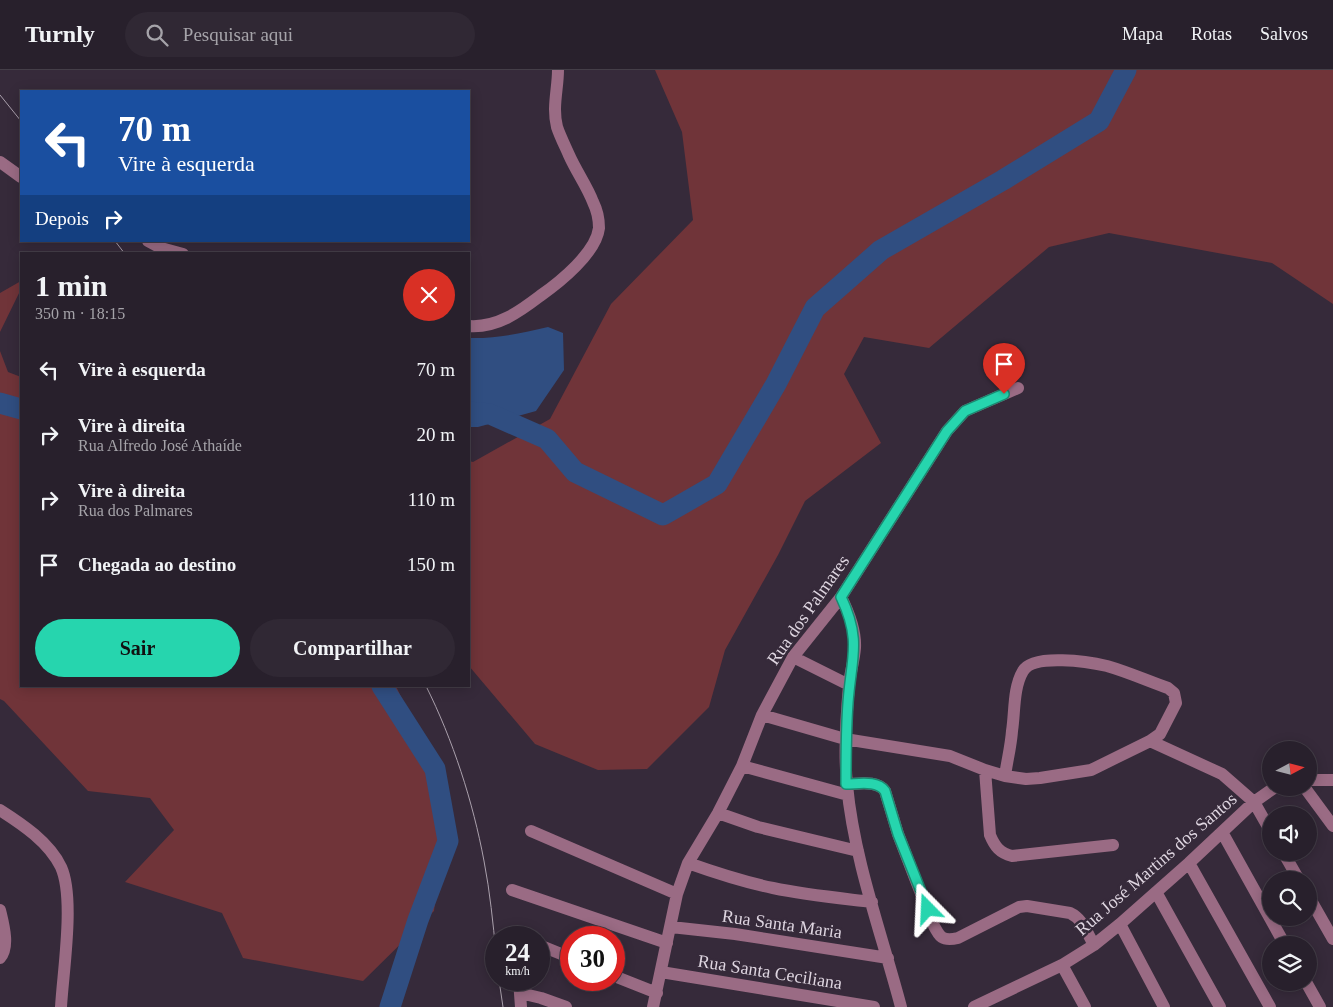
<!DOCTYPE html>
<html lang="pt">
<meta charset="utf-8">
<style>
body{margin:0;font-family:"Times New Roman",serif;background:#302834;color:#f1f3f6;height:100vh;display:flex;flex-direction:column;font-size:19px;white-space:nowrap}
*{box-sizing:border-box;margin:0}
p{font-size:16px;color:#a5a3a9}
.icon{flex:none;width:28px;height:28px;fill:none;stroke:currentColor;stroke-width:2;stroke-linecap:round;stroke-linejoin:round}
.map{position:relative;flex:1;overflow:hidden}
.side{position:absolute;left:20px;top:182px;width:450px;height:435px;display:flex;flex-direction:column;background:#28202c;border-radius:0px;box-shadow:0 2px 12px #0003,0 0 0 1px #443e48}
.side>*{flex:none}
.guide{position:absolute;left:20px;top:20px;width:450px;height:152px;border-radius:0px;box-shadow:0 2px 12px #0003,0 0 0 1px #443e48;background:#1a4fa0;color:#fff;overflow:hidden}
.needle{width:32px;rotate:83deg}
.fabs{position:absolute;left:1262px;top:671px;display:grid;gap:10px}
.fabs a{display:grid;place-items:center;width:55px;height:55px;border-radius:50%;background:#28202c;box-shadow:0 2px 12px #0003,0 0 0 1px #443e48;font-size:25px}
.speed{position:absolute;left:485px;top:856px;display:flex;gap:10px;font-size:25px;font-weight:700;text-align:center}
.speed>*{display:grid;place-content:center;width:65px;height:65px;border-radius:50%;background:#28202c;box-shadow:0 2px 12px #0003,0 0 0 1px #443e48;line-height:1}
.speed small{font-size:12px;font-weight:400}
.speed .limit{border:8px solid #d22;background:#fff;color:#111}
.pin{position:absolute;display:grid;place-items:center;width:42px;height:42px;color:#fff;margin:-51px -21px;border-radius:50% 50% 50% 0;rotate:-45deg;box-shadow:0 0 5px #0007}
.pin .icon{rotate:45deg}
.me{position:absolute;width:55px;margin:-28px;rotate:339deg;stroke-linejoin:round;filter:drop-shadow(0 0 4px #0008)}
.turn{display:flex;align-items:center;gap:18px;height:105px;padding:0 15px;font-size:22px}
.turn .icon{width:65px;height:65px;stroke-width:2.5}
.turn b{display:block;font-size:35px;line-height:42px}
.then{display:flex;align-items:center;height:48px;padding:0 15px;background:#0003;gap:10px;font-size:19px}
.round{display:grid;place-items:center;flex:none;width:52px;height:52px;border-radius:26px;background:#302834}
.headline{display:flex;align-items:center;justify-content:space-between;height:85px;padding:0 15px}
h1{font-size:30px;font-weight:700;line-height:38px}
.action{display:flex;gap:10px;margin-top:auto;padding:10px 15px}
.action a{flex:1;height:58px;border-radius:30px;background:#26d5ae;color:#111;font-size:20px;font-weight:700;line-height:58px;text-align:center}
.action a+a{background:#302834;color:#f1f3f6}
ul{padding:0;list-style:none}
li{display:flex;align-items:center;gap:15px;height:65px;padding:0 15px}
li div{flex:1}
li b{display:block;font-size:19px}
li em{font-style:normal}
header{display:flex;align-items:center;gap:30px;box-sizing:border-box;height:70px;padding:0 25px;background:#28202c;border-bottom:1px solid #443e48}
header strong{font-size:24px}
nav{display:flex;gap:28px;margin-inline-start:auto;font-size:18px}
.search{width:350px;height:45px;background:#302834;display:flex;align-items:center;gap:12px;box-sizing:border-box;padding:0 18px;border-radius:28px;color:#a5a3a9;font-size:19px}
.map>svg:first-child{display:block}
</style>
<header>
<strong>Turnly</strong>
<div class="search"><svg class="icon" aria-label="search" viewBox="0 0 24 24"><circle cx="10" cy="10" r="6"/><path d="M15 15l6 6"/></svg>Pesquisar aqui</div>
<nav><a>Mapa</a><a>Rotas</a><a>Salvos</a></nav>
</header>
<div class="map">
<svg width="1333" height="937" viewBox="0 0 1333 937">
<rect width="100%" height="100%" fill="#362a3a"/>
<!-- green -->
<path fill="#703439" d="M655,0H1333V234L1272,193L1109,163L1049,177L929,278L864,267L844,304L881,373L805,431L778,485L725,580L709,637L647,699L598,700L535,674L469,596V391L473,392L550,349L611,234L693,150L682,62Z
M21,211V219L0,262V223Z
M0,281L8,302L21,307V616H396L448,730L434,841L363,911L243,888L222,843L125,812L174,760L150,728L88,721L4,631L0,629Z"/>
<!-- water -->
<path fill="#304e81" d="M548,257L563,263L564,300L536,341L478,357H469V268C495,269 522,263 548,257Z"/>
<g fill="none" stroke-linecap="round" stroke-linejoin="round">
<!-- river -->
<path stroke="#304e81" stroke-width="21" d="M0,333L21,339
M469,342L490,344L547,369L575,402L663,445L717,414L776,314L815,238L881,180L1003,110L1099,51L1126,0
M382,616L435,699L448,771L418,850L390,937"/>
<!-- minor -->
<path stroke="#9a6b84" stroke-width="12" d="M0,92L21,107
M148,171L161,178L183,184
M469,256C497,258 519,242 540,226C560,212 596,183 599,158C599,149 597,140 593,132C587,116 576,101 569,85C565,76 560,66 557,57C552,37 558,19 558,0
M841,527C849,543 856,560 855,578C854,591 850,603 849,616C846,648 844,683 847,715C854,790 882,865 901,937
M793,587L849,615
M762,645L845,669L950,686L985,700L1005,706L1026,709L1040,708L1091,700L1150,671L1160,664L1176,633L1174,623L1168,618C1148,611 1128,602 1107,596C1090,592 1033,583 1023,601C1013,618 1015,642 1012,661C1011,676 1007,691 1005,706
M1150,671L1222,704L1254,732L1271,762
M742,696L848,725
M985,700L990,765C995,777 1000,783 1012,786L1113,775
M1309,710H1333
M847,714C859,714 877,710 885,721L898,764L932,852C939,866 941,872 958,868L1019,837L1027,836L1070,843C1083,849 1087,863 1094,875
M1305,718L1333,756
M0,740C22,754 49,772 61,797C75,828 63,901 61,937
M718,743L758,757L858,781
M531,761L677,824
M1222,762L1285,875
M1283,782L1299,810
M688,793C716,803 744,812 773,818C806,825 839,828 872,832
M1189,793L1270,937
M512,820L667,873
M1156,822L1220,937
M1309,827L1333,869
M0,840C3,853 10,877 0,888
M1120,854L1164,937
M671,857L735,864L888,888
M515,868V866L520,868
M539,875L571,888
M1062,895L1085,937
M661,902L874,937
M614,906L657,923
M519,910L521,937
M1306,912L1320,937
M520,923L541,928L566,937
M653,937L677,824L688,793L718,743L742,696L762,645L793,587L841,527L947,361L965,341L1018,318
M974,937L1062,895L1094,875L1120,854L1189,793L1254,732L1274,718"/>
<!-- tram -->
<path stroke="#aaa0ac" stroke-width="1" d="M0,25L21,51
M115,171L125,184
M426,616C453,670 473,732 484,791C490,822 493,853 496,883
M499,910L503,937"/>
</g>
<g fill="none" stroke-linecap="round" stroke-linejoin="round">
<!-- route casing -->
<g stroke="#198a71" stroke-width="12">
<path id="route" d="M928,839L898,764L885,721C877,710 859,714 846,714C846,687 846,660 848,633C851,589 862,571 841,527L947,361L965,341L1004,324"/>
</g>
<!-- route -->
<use href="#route" stroke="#26d5ae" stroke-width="9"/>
</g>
<g text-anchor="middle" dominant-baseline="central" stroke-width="5" stroke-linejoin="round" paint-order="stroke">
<!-- street labels -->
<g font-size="18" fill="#ded5e0" stroke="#362a3a">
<text transform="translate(808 540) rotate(-55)">Rua dos Palmares</text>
<text transform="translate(1156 794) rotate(-41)">Rua José Martins dos Santos</text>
<text transform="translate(782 854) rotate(8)">Rua Santa Maria</text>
<text transform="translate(770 902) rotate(9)">Rua Santa Ceciliana</text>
</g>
</g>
</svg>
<div class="fabs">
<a><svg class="needle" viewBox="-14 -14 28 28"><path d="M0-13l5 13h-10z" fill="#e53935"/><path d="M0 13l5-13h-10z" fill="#a5a3a9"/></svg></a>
<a><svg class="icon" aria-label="sound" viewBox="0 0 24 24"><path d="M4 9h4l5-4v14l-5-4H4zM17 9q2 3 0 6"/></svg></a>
<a><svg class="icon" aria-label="search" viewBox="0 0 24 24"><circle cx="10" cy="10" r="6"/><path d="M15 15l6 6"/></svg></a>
<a><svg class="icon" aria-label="layers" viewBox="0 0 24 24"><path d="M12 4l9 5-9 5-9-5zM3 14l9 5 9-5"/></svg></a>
</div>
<div class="speed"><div>24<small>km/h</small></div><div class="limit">30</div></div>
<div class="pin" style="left:1004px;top:324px;background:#d93025"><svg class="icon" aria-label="arrive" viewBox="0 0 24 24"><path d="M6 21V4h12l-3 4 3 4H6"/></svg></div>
<svg class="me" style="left:928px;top:839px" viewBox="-20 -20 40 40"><path d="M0-17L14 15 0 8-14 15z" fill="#26d5ae" stroke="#fff" stroke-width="4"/></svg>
<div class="guide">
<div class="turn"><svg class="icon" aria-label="left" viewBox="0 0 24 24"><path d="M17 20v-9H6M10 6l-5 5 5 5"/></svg><div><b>70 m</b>Vire à esquerda</div></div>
<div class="then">Depois<svg class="icon" aria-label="right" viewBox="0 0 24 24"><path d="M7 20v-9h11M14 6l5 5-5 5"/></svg></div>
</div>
<section class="side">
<div class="headline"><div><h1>1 min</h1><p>350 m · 18:15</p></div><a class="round" style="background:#d93025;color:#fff"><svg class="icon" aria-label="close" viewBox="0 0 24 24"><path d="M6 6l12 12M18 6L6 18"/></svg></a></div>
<ul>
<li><svg class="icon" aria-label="left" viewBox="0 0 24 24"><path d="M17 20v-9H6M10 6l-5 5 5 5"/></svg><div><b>Vire à esquerda</b></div><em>70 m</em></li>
<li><svg class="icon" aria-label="right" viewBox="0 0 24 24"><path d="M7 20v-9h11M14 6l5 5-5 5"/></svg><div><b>Vire à direita</b><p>Rua Alfredo José Athaíde</p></div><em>20 m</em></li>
<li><svg class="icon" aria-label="right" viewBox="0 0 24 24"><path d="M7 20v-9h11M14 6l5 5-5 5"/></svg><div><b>Vire à direita</b><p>Rua dos Palmares</p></div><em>110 m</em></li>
<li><svg class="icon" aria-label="arrive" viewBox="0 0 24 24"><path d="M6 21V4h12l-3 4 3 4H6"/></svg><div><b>Chegada ao destino</b></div><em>150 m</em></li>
</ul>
<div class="action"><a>Sair</a><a>Compartilhar</a></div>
</section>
</div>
